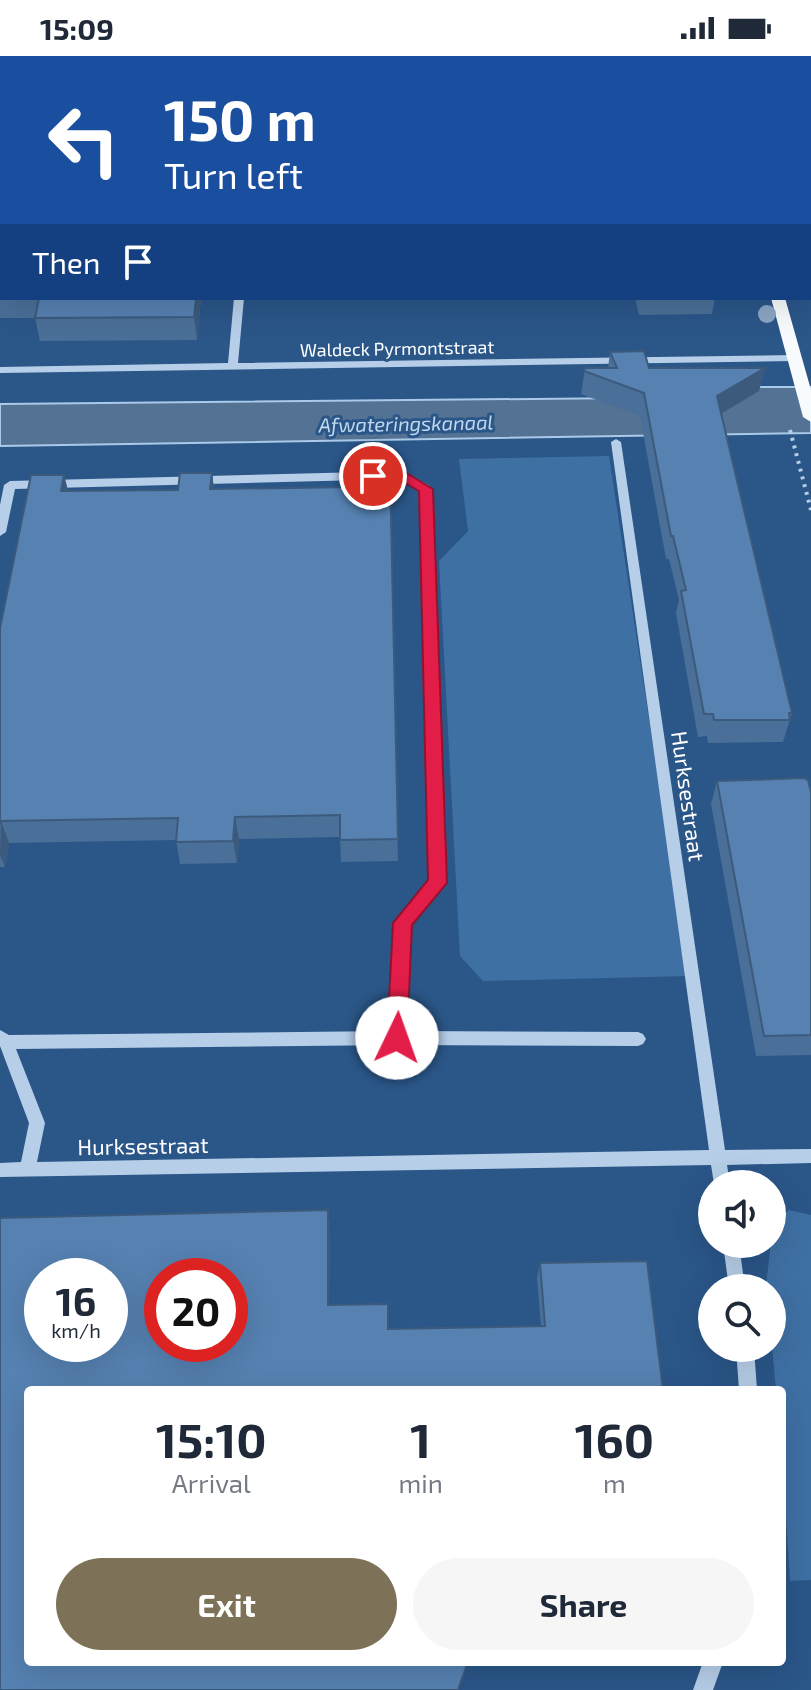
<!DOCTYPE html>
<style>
body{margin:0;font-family:"Exo 2",sans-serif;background:#f6f6f7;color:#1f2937;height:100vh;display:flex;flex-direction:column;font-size:30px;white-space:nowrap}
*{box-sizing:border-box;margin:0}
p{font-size:26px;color:#747a83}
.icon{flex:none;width:44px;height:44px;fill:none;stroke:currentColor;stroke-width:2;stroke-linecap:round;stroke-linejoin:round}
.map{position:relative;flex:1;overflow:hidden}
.sheet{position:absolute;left:24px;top:1330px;width:762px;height:280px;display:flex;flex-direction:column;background:#fff;border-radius:8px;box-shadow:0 8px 32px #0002}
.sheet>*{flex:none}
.guide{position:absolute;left:0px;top:0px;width:812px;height:244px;box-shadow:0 8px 32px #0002;background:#1a4fa0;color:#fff;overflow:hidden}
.controls{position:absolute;left:698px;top:1114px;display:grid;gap:16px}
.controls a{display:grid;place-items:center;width:88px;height:88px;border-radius:50%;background:#fff;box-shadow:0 8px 32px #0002;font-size:40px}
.speed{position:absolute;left:24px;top:1202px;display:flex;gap:16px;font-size:40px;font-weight:700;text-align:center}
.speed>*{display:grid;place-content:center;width:104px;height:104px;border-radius:50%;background:#fff;box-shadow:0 8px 32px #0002;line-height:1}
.speed small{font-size:20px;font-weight:400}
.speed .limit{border:12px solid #d22;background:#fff;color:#111}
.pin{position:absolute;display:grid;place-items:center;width:68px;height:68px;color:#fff;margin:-34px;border:4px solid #fff;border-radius:50%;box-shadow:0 2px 8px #0007}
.me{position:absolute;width:88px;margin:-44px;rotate:3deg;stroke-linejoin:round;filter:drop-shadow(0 0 6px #0008)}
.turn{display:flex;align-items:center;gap:28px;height:168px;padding:0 32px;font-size:36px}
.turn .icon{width:104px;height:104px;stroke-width:2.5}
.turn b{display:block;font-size:56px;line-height:68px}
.then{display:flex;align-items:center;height:76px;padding:0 32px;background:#0003;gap:16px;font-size:30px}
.eta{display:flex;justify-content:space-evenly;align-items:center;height:136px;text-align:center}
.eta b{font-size:48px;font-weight:700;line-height:56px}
.cta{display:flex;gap:16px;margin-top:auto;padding:16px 32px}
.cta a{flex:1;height:92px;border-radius:48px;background:#7d7257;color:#fff;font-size:32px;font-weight:700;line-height:92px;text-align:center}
.cta a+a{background:#f6f6f7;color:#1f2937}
.status{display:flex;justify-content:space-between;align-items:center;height:56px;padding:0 40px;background:#fff;direction:ltr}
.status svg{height:22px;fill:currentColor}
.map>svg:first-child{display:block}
</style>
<div class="status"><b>15:09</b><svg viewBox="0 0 49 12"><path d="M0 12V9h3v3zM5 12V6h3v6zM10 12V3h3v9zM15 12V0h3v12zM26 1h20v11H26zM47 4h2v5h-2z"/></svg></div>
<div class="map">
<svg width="811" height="1634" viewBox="0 0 811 1634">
<rect width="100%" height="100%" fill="#2a5688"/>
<!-- green -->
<path fill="#3f70a4" d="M609,400L688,920L483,925L460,900L439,505L468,475L459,403Z
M789,1154L811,1159V1524L790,1525L782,1394V1334H776L772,1291V1232L766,1230L773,1168Z"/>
<!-- water -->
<path fill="#547294" stroke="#abc9e8" stroke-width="2" d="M759,331H811V377L0,390V348L730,341Z"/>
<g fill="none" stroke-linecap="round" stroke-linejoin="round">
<!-- path-far1 -->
<path stroke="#b6cee8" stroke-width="3" stroke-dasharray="3 4" stroke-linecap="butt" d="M810,7L811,10"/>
<!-- path -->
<path stroke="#b6cee8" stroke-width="4" stroke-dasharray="3 5" stroke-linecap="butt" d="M790,374L811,454"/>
<!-- minor -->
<path fill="#b6cee8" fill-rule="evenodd" d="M257,0H265V2H257Z
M596,0H685L687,2H598Z
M781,0H789V2H781Z
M811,62V71L810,70Z
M234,242H244L238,307L794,299L799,302L794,305L0,317V311L228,307Z
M616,383L621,386L725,1094L811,1093V1107L727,1109L730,1128H714L711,1109L0,1121V1107L21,1106L29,1067L0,990V974L9,979L390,975L396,867L430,825L420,435L401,423L15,433L6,476L0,480V449L4,429L10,425L403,415L430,430L444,827L410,869L405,975L638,976L643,978L646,983L643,988L638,990L397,989L16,993L45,1067L37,1106L709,1094L611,386Z
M723,1188H739L745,1232H729Z
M736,1292H754L757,1334H739Z
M703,1606H723L713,1634H693Z"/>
<!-- major -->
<path fill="#f8fbfe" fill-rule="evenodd" d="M698,0H710L711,2H699Z
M737,0H749V2H737Z
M810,216H811V227H810Z
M771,242H785L811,334V366L803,361Z"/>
</g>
<!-- trees -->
<circle fill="#8ba6c5" cx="767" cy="258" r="9"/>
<!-- wall -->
<path fill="#4a6f98" d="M0,0H202V2H2V242H201L197,284L40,285L35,262H0Z
M312,242H500L312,244Z
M635,242H715L712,258L639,259Z
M610,296L649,312H765L759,335L721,358L792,657L783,686L708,687L707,680L698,681L676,557L679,544L669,503H666L640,360L581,338L585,312H608Z
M390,414L398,805L341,806L340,781L239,783L237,807L180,808L176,784L9,787L5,811H0V572L64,419L68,435L178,434L212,417L214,433L357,431Z
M717,725L811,736V999L756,1000L711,748Z
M328,1154L330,1170L329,1249L388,1273L541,1270L537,1222L540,1207L647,1205L0,1634Z"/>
<!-- shaded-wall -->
<path fill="#3c5a7c" d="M196,242H201L197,284L194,261Z
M765,312L759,335L712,363L717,340Z
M212,417L215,441L210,433Z
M64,419L70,443L61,435Z
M235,761L239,783L237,807L233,785Z
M1,765L9,787L5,811L0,799Z
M328,1154L330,1170L329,1263L328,1249Z"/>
<!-- building -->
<path fill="#5681b1" stroke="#3c5a7c" stroke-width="2" fill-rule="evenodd" d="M0,0H197L196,2H2V239H0Z
M591,0H652L653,2H592Z
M39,242H196L194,261L35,262Z
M644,295L649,312H765L717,340L792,657H789L790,664H714L713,658H704L681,535L686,534L673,480H671L644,337L584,315L585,312H617L610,296Z
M390,414L398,783L340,784V759L235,761L233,785L176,786L178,762L1,765L0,768V572L31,419H64L61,435L178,434L180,417H212L210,433L357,431V415Z
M804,722L808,724L811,736V979L764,980L717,725Z
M328,1154V1249L388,1248V1273L545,1270L540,1207L647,1205L663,1334H28V1606H465L466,1611L458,1634H0V1162ZM42,1220H110V1288H42ZM162,1220H230V1288H162Z"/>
<!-- route -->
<path fill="#e11d48" stroke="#92132f" stroke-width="2" d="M403,415L433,433L447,827L412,869L407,982L404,988L397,990L390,988L387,982L393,867L428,824L419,435L400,424L373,425L366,420L373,415Z"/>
<g text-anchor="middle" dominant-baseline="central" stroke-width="6" stroke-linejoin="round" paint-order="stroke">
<!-- far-street labels -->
<g font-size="18" fill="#fff" stroke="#2a5688">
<text transform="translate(397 292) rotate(-1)">Waldeck Pyrmontstraat</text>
</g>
<!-- far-water labels -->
<g font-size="20" font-style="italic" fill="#c2d8ef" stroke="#2a5688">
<text transform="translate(406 367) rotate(-1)">Afwateringskanaal</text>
</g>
<!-- street labels -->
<g font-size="22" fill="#fff" stroke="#2a5688">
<text transform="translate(689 740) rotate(82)">Hurksestraat</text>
<text transform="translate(143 1089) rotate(-1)">Hurksestraat</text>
</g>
</g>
</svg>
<div class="controls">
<a><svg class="icon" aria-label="sound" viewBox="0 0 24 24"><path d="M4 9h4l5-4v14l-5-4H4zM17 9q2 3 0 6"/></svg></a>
<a><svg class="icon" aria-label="search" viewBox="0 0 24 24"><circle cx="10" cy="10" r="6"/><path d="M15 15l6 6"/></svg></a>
</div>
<div class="speed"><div>16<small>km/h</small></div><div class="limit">20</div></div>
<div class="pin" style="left:373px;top:420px;background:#d93025"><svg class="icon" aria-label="arrive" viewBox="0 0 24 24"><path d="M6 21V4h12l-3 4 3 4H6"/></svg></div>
<svg class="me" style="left:397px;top:982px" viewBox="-20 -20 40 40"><circle r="19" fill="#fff"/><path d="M0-13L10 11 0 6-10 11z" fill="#e11d48"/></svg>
<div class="guide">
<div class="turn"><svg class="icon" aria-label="left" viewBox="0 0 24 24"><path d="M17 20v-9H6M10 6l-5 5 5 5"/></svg><div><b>150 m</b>Turn left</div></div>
<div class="then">Then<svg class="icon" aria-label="arrive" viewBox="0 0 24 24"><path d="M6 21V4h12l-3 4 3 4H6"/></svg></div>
</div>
<section class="sheet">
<div class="eta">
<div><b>15:10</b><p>Arrival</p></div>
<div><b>1</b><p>min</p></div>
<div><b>160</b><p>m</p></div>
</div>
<div class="cta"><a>Exit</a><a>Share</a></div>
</section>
</div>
